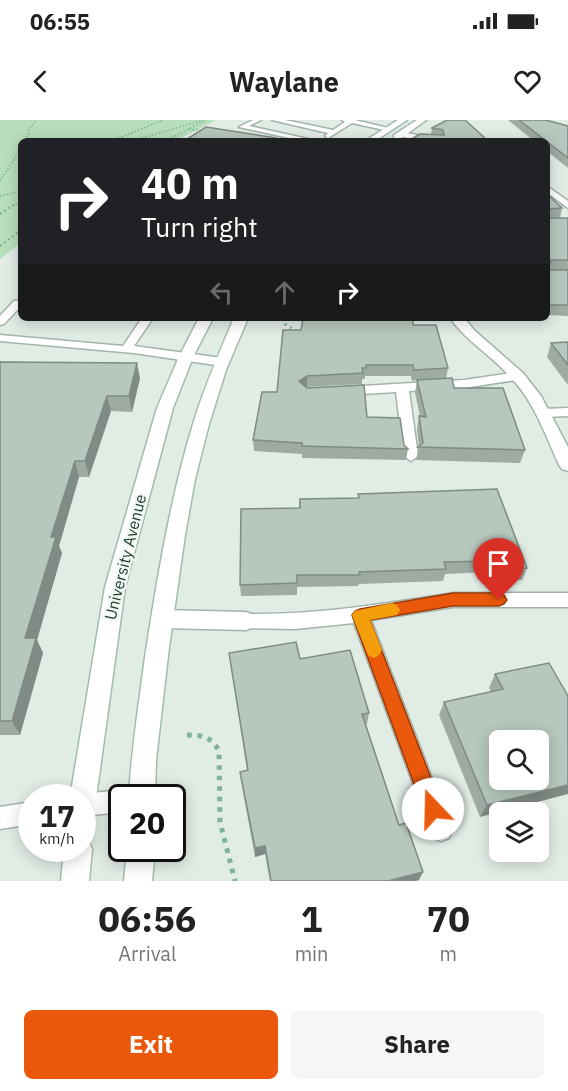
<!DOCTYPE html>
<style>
body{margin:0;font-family:"IBM Plex Sans",sans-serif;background:#f6f6f6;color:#222;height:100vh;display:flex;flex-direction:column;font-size:22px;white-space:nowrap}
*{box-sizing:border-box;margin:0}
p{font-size:20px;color:#767676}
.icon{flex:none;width:33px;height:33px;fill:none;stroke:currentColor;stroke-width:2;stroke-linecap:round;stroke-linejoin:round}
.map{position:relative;height:761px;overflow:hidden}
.sheet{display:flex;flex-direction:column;background:#fff;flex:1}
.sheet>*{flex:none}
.top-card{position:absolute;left:18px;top:18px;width:532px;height:183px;border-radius:9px;box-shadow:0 3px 15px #0003;background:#202124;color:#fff;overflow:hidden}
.controls{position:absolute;left:489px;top:610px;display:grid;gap:12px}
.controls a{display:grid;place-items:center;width:60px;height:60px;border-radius:9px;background:#fff;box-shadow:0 3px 15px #0003;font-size:30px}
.speed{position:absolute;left:18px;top:664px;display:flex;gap:12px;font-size:30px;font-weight:700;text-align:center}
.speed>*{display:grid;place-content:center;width:78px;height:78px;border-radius:50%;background:#fff;box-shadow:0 3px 15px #0003;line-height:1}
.speed small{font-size:15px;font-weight:400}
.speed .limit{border:3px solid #111;border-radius:9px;background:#fff;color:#111}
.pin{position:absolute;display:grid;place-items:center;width:51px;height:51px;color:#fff;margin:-62px -26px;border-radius:50% 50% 50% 0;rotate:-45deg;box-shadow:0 0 6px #0007}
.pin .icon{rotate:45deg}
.me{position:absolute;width:66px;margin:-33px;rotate:339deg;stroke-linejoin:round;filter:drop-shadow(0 0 4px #0008)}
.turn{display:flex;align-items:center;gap:21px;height:126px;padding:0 24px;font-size:27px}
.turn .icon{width:78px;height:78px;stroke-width:2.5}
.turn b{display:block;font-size:42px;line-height:51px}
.lanes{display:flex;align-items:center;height:57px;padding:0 24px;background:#0003;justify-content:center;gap:30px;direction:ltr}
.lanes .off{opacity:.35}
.eta{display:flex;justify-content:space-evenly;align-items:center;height:102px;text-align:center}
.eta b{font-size:36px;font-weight:700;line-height:42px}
.action{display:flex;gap:12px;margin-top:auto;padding:12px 24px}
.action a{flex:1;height:69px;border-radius:9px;background:#ea580c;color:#fff;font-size:24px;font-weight:700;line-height:69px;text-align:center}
.action a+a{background:#f6f6f6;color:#222}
.status{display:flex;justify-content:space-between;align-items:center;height:42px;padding:0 30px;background:#fff;direction:ltr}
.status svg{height:16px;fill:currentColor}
header{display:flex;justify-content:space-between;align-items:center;height:78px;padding:0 24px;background:#fff;font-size:27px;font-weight:700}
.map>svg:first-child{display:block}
</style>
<div class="status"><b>06:55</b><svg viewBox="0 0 49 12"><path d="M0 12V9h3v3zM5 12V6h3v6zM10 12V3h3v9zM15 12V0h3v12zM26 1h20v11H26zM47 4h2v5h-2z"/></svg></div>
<header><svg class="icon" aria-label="back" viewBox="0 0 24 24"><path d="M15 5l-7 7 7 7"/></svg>Waylane<svg class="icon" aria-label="heart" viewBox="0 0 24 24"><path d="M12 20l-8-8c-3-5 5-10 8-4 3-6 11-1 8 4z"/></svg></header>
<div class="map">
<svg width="568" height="761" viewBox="0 0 568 761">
<rect width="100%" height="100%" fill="#e1ece5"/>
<!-- green -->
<path fill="#b8dfbb" d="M0,0H216L175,21H21V123L0,139Z"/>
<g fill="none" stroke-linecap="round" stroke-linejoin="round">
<!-- lane casing -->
<g stroke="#a3b4ab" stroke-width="3">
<path id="lane" d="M253,0H261L249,6L317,21H303L239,7Z
M272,0H285L333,10L345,2L342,0H355L392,9L389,11L352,3L328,18L325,16L328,13Z
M548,67L568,81V88L548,73Z
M21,180V186L4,204L0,205V196L14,181Z
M142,198H153L134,226L222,238L228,242L222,246L134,233L0,221V215L123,226Z
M518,252L524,256L522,259L464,268L409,271L418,336L411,341L404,336L396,272L345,275L339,271L345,267L464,260Z
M568,288V296L544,297L537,293L544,289Z
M453,473H568V487H453L371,500L452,710L449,718L441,721L433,718L430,710L354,503L295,509L246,508L240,506L237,501L240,496L246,494C316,495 384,484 453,473Z
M122,670L130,673L132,678H122V692L82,696V678H74L82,674Z
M32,682V704L0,709V687Z"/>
</g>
<!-- street casing -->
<g stroke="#a3b4ab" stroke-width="3">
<path id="street" d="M401,12L429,17L430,19L424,21L398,16L397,14Z
M450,198H464L475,211L523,253L541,276L568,327V351L562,349L559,345C546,316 535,284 513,260C494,237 468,223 450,198Z
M163,490L246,492L254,495L257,501L254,507L246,510L163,508L156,505L152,499L156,493Z"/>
</g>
<!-- secondary casing -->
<g stroke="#a1bcad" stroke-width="3">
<path id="secondary" d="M398,0H407L375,21H365Z
M417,0H426L400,19H394V15Z
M199,198H213L193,237L173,288L125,467L95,685L91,694L82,698V678H70L105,467L157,288L179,237Z
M234,198H248L226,250L209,304L195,359L185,415L169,527L156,640L155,678H129C131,631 139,584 145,537C157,459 170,380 193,304C204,268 219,233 234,198Z
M82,717L88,719L92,729L89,761H61L64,729H82Z
M127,729H155L152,761H124Z"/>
</g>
<!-- path-far3 -->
<path stroke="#7fb298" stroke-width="1.5" stroke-dasharray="1.5 2" stroke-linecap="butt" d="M189,9L206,11
M25,21L31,6L37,0
M112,21L163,0
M132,21L203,0
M165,21L206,0
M0,61L21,29
M0,76L21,71
M13,86L21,80"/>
<!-- path-far2 -->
<path stroke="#7fb298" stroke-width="2" stroke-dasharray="2 3" stroke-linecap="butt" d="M0,94L15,84
M0,126L21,110"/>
<!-- path-far1 -->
<path stroke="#7fb298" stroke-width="3" stroke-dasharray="2 4" stroke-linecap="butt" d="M284,198L285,204L296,211"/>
<!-- path -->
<path stroke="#7fb298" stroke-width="5" stroke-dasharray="4.5 6" stroke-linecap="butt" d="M187,615C202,615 212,617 219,631L220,702L235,761"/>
<!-- lane -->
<use href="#lane" fill="#fff" fill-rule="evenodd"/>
<!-- street -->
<use href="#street" fill="#fff" fill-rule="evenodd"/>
<!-- secondary -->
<use href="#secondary" fill="#fff" fill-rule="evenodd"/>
</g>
<!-- wall -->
<path fill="#9daba3" d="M508,0H546L568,6V48L548,32V21H534Z
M432,8L488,21L431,14Z
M548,75L562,88L560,98H568V196L548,195Z
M413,205L448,248L446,259L525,330L520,343L416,340L419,327L417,309L419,296H420L415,273L417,260L412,261L411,256H365V259H362V264L306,267L367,297L408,329L406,340L302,338V334L254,331L253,320L277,272L301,210Z
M568,222V265L547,237L551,223Z
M0,240L1,242L140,258L132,292L111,291L89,357H79L59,426L62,433L37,520L43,533L20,615H0Z
M358,374L527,448L522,460L490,461L488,452L445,454L443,461L359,464L358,466L297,467V475L241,476L240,465L299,388L300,379L358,378Z
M229,533L300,539L369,593L367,604H365L399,705L419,760L415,761H270L265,734L255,737L241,661L240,652L247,650Z
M495,554L568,576L480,697L439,595L444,582L491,572L489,568Z"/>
<!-- shaded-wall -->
<path fill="#7f8b84" d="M137,243L140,258L132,292L129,276Z
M307,256V267L299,272V261Z
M107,276L111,291L89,357L85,341Z
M75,341L79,357L59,426L62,433L37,520L43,533L20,615L12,601L25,518L51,417Z
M568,665V674L480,697L487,685Z
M265,726V734L255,737V728Z
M423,752L419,760L415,761H388Z"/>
<!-- building -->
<path fill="#b6c7bd" stroke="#7f8b84" stroke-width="1.5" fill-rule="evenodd" d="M447,0H465L488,21H408L420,14L444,15L443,10L432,8Z
M519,0H546L568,6V38Z
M206,7L276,18L272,21H275H184Z
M548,75L562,88L549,89V98H568V140H551L549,148L551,150H568V185H548Z
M303,198H413V205H436L448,248L414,250L413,245H366V248H362L363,253L307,256L299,261L307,268L364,265L367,297L400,298L404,325L408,329L302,326V323L253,320L262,272H277L283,210H301Z
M568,222V245L551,223Z
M0,242L137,243L129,276H107L85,341H75L51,417H56L25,518H36L12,601H0Z
M452,258L454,268H503L525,330L418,327L423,323L419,296L426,297L417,260Z
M497,369L527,448L494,449L492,441L444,442L446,449L359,452L360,455H297V463L240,465L241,389L300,388V379L359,378L358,374Z
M296,522L300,539L350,530L369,593L362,594L399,705L406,703L423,752L388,761H271L265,726L255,728L240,652L248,650L229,533Z
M549,543L568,576V665L487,685L444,582L503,569L495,554ZM500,621H538V660H500Z"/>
<!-- route -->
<path fill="#ea580c" stroke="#983908" stroke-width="1.5" d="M453,473H499L504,475L507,480L504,484L499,486H453L370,500L443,689L440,696L433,699L426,696L423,689L352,495L355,491L360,489Z"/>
<!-- slow -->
<path fill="#f59e0b" d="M392,483L397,485L400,490L397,495L370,500L382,530L379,535L374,538L368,535L352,495L355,491Z"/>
<g text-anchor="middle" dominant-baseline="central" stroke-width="5" stroke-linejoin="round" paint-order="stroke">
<!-- street labels -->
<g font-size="16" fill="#203e30" stroke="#f1f8f3">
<text transform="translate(125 437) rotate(-76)">University Avenue</text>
</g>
</g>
</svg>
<div class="controls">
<a><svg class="icon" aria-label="search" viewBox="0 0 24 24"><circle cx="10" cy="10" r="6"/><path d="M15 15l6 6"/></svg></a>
<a><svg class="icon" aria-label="layers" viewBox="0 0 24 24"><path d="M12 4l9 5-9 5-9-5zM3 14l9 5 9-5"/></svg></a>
</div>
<div class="speed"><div>17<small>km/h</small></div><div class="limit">20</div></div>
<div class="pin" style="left:499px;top:480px;background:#d93025"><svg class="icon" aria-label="arrive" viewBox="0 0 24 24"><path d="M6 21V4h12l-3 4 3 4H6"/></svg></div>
<svg class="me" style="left:433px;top:689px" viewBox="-20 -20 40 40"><circle r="19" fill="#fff"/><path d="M0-13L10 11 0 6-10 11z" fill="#ea580c"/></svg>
<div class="top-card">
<div class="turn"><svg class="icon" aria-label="right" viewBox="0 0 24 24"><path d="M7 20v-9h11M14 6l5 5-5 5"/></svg><div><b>40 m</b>Turn right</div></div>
<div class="lanes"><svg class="icon off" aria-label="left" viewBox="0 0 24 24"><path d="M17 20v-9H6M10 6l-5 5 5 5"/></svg><svg class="icon off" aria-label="ahead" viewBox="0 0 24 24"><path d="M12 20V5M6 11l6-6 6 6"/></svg><svg class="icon" aria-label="right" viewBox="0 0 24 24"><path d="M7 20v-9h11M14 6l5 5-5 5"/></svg></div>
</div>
</div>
<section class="sheet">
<div class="eta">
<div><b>06:56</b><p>Arrival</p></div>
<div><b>1</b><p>min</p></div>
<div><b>70</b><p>m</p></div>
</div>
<div class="action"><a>Exit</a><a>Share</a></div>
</section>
